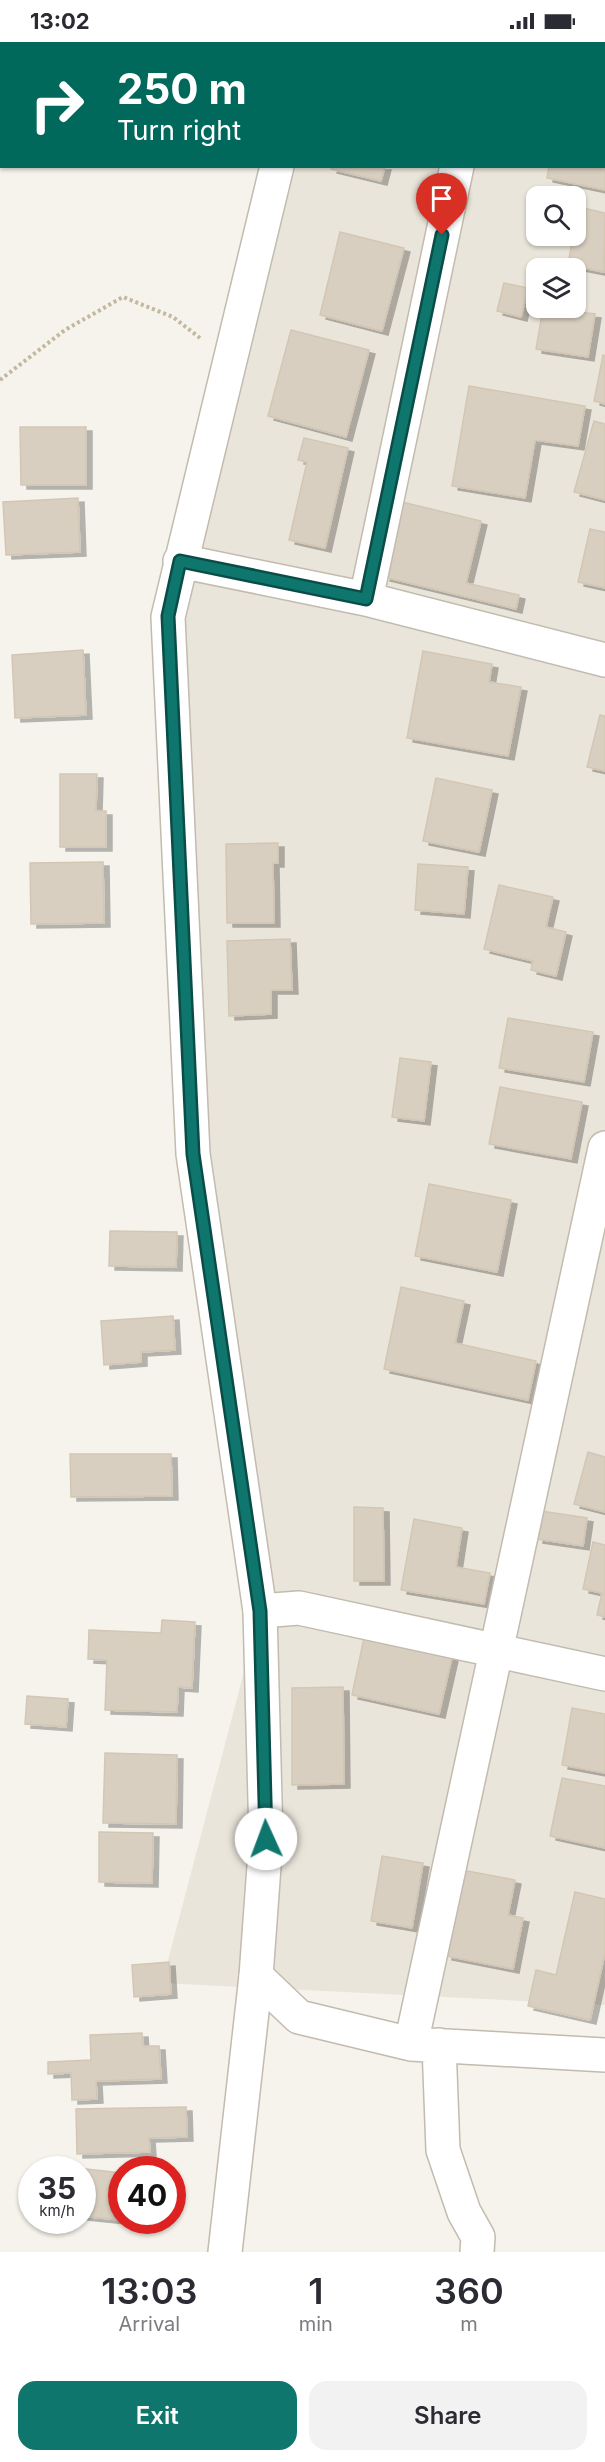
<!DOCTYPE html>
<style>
body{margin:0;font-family:Inter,sans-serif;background:#f2f2f3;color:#2b2b33;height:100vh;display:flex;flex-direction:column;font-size:22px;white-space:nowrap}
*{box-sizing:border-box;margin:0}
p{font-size:20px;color:#7c7c81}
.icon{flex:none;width:33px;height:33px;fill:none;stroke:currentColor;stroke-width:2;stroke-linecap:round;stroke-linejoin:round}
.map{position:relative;height:2210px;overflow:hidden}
.sheet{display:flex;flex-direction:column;background:#fff;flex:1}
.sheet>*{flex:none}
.hud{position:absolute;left:0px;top:0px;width:606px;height:126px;box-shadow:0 2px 4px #0004;background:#00695c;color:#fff;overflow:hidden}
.tools{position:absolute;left:526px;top:144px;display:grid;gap:12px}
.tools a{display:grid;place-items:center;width:60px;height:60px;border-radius:12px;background:#fff;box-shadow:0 2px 4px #0004;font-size:30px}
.speed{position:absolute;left:18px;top:2114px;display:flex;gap:12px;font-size:30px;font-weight:700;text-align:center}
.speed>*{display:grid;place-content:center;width:78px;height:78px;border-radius:50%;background:#fff;box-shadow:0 2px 4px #0004;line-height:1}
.speed small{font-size:15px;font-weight:400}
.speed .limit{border:9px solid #d22;background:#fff;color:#111}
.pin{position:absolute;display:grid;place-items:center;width:51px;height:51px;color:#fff;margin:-62px -26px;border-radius:50% 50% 50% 0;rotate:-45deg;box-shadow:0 0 6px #0007}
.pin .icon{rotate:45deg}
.me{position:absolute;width:66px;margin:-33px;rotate:358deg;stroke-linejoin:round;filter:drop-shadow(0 0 4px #0008)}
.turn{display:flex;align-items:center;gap:21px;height:126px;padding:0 18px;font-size:27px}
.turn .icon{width:78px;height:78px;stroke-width:2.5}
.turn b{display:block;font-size:42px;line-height:51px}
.eta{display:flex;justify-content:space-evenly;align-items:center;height:102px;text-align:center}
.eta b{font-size:36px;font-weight:600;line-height:42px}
.primary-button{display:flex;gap:12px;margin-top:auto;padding:12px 18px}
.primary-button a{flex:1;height:69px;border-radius:18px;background:#0f766e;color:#fff;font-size:24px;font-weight:600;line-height:69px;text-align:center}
.primary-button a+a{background:#f2f2f3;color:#2b2b33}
.status{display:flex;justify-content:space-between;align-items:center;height:42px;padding:0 30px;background:#fff;direction:ltr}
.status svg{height:16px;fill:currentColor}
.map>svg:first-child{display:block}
</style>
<div class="status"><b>13:02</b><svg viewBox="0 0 49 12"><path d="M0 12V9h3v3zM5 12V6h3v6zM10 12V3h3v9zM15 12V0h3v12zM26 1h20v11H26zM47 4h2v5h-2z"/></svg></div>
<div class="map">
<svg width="605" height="2210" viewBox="0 0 605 2210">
<defs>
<filter id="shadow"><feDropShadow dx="6" dy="4" stdDeviation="0" flood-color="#0004"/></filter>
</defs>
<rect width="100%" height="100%" fill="#f6f3ec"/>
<!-- residential -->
<path fill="#eae5da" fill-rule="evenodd" d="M338,0H605V1963L162,1941L260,1569L193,1112L168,575L229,318L296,125L604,124V2ZM537,154H576V194H537ZM537,226H576V266H537Z"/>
<!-- building -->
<path fill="#d8cfc1" stroke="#d3c7b4" stroke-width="1.5" filter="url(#shadow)" d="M605,91V148L547,136L549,124H604Z
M332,124H385L381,139L331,127Z
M579,165L605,171L604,230L568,223L573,194H576Z
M340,190L404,206L382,289L320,273Z
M504,241L528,246L521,275L497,269Z
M543,266L595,272L588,315L536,307Z
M291,288L369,308L346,395L268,374Z
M603,313L605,314V362L594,359Z
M469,344L585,364L578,404L535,398L525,456L452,444Z
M594,379L605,382V458L574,450Z
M20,385H86V443H21Z
M304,396L348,406L325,506L289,498L307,420L298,418Z
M78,456L80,510L6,513L3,460Z
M402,460L481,479L466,541L519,553L516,567L384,535Z
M590,487L605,490V546L578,540Z
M83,608L86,673L15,676L12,613Z
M423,609L492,622L489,640L521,645L508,714L407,696Z
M600,673L605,674V729L587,725Z
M60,732H97L96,769H106V805H60Z
M436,736L492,748L479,810L423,799Z
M278,801V821H273L274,881H227L226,802Z
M103,820L104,881L31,882L30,821Z
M418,822L468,825L464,872L415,868Z
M499,843L553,855L546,885L566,890L556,934L531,928L533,919L484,907Z
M290,897L292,948H271V972L229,974L227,899Z
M508,976L593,990L584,1040L499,1026Z
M400,1016L431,1020L424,1079L392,1075Z
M500,1045L582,1060L571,1117L489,1102Z
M429,1142L511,1158L497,1230L415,1214Z
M110,1189L177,1190L176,1225L109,1224Z
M401,1245L464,1259L455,1301L536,1319L528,1358L384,1327Z
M173,1274L175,1308L141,1310V1320L104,1323L101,1279Z
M588,1410L605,1415V1470L574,1462Z
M70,1412H171L172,1454L71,1455Z
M354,1465L383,1466L384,1539H354Z
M541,1469L587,1476L583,1504L537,1497Z
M414,1477L462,1486L456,1525L490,1531L484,1562L401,1548Z
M593,1500L605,1503V1575L597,1573L602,1551L583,1547Z
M162,1578L195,1580L192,1646L178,1645L177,1670L105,1668L107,1618L88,1617L89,1588L161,1591Z
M364,1596L452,1615L439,1672L352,1653Z
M343,1645L344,1742L292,1743V1646Z
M27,1654L68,1657L66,1685L25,1682Z
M572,1666L605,1672V1731L562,1723Z
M105,1711L177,1713L176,1782L103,1781Z
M562,1736L605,1744V1806L550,1794Z
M99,1790L153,1791L152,1841L99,1840Z
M382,1814L423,1821L412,1886L371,1879Z
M462,1828L515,1838L508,1873L523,1876L513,1927L446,1914Z
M575,1850L605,1857V1911L590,1978L528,1964L536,1928L556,1933Z
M169,1920L171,1952L134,1955L132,1923Z
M142,1991L143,2004H159L161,2037L96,2039L97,2057L72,2058L71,2031L48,2032V2020L91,2018L90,1993Z
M186,2065L187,2095L149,2096L150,2110L77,2112L76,2067Z
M68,2125L122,2131V2178H148V2181L82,2174V2127H68Z"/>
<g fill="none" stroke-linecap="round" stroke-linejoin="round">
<!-- minor casing -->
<g stroke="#c2bbae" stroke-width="36">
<path id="minor" d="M483,2V0
M180,519L366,557L605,618
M366,557L457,124
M260,1569L299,1566L605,1632
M256,1934L299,1975L411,2002L605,2013
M411,2002L605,1106
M439,2003L443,2108L464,2170L478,2195L477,2210"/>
</g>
<!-- tertiary casing -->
<g stroke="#c2bbae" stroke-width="36">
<path id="tertiary" d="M307,2L308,0
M225,2210L256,1934L266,1797L260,1569L193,1112L168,575L277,124"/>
</g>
<!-- path -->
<path stroke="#c4b79f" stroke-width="4" stroke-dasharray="3 3" stroke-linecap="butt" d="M0,338L65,288L123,255L173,275L200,296"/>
<!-- minor -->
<use href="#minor" stroke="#fff" stroke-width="33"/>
<!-- tertiary -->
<use href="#tertiary" stroke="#fff" stroke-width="33"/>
</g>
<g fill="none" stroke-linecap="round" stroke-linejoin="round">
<!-- route casing -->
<g stroke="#0a4d48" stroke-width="15">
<path id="route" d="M266,1797L260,1569L193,1112L168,574L180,519L366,557L442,193"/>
</g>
<!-- route -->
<use href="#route" stroke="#0f766e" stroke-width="10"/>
</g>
</svg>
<div class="tools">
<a><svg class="icon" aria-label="search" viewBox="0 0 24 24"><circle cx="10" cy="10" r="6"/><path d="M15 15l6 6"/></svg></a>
<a><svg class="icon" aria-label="layers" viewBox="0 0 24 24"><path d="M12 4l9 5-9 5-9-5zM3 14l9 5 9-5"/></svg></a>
</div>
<div class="speed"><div>35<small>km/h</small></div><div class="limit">40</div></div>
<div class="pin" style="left:442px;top:193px;background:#d93025"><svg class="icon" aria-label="arrive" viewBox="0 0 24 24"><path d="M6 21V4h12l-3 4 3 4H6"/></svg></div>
<svg class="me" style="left:266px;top:1797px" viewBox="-20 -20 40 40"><circle r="19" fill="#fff"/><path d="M0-13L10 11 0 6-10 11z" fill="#0f766e"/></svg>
<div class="hud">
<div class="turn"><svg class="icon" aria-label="right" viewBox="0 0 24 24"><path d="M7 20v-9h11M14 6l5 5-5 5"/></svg><div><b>250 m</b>Turn right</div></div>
</div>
</div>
<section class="sheet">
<div class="eta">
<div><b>13:03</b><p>Arrival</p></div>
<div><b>1</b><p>min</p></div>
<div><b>360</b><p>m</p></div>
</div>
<div class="primary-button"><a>Exit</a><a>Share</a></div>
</section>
